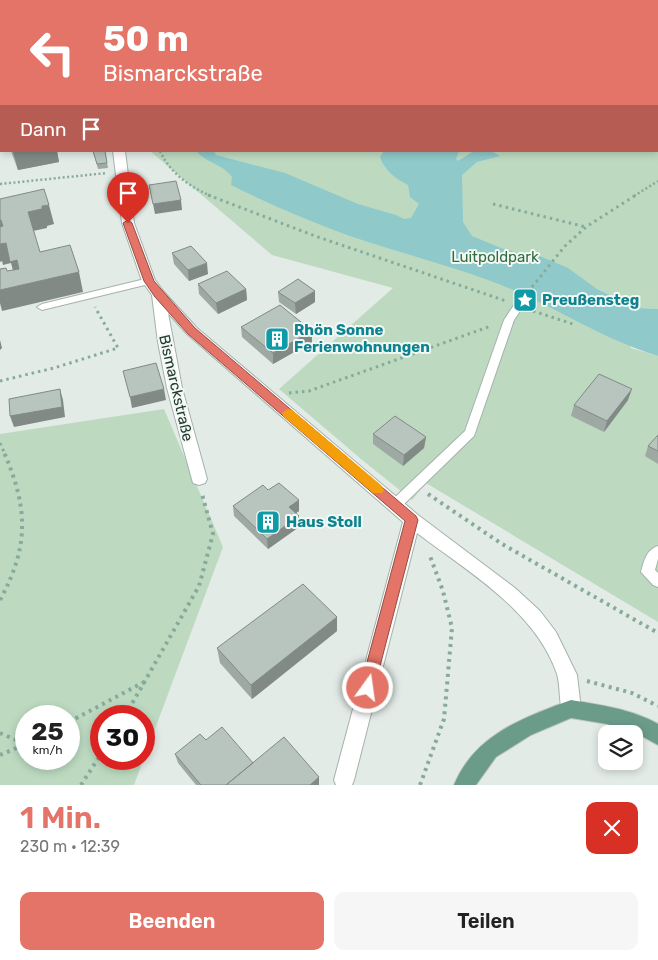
<!DOCTYPE html>
<html lang="de">
<meta charset="utf-8">
<style>
body{margin:0;font-family:Rubik,sans-serif;background:#f6f6f6;color:#222;height:100vh;display:flex;flex-direction:column;font-size:19px;white-space:nowrap}
*{box-sizing:border-box;margin:0}
p{font-size:16px;color:#767676}
.icon{flex:none;width:28px;height:28px;fill:none;stroke:currentColor;stroke-width:2;stroke-linecap:round;stroke-linejoin:round}
.map{position:relative;height:785px;overflow:hidden}
.side{display:flex;flex-direction:column;background:#fff;flex:1}
.side>*{flex:none}
.hud{position:absolute;left:0px;top:0px;width:659px;height:152px;box-shadow:0 2px 8px #0003;background:#e47467;color:#fff;overflow:hidden}
.fabs{position:absolute;left:598px;top:725px;display:grid;gap:10px}
.fabs a{display:grid;place-items:center;width:45px;height:45px;border-radius:10px;background:#fff;box-shadow:0 2px 8px #0003;font-size:25px}
.speed{position:absolute;left:15px;top:705px;display:flex;gap:10px;font-size:25px;font-weight:700;text-align:center}
.speed>*{display:grid;place-content:center;width:65px;height:65px;border-radius:50%;background:#fff;box-shadow:0 2px 8px #0003;line-height:1}
.speed small{font-size:12px;font-weight:400}
.speed .limit{border:8px solid #d22;background:#fff;color:#111}
.pin{position:absolute;display:grid;place-items:center;width:42px;height:42px;color:#fff;margin:-51px -21px;border-radius:50% 50% 50% 0;rotate:-45deg;box-shadow:0 0 5px #0007}
.pin .icon{rotate:45deg}
.me{position:absolute;width:55px;margin:-28px;rotate:14deg;stroke-linejoin:round;filter:drop-shadow(0 0 4px #0008)}
.turn{display:flex;align-items:center;gap:18px;height:105px;padding:0 20px;font-size:22px}
.turn .icon{width:65px;height:65px;stroke-width:2.5}
.turn b{display:block;font-size:35px;line-height:42px}
.then{display:flex;align-items:center;height:48px;padding:0 20px;background:#0003;gap:10px;font-size:19px}
.round{display:grid;place-items:center;flex:none;width:52px;height:52px;border-radius:10px;background:#f6f6f6}
.head{display:flex;align-items:center;justify-content:space-between;height:85px;padding:0 20px}
h1{font-size:30px;font-weight:600;line-height:38px;color:#e47467}
.action{display:flex;gap:10px;margin-top:auto;padding:10px 20px}
.action a{flex:1;height:58px;border-radius:10px;background:#e47467;color:#fff;font-size:20px;font-weight:600;line-height:58px;text-align:center}
.action a+a{background:#f6f6f6;color:#222}
.map>svg:first-child{display:block}
</style>
<div class="map">
<svg width="658" height="785" viewBox="0 0 658 785">
<rect width="100%" height="100%" fill="#e2ebe6"/>
<!-- green -->
<path fill="#bddac1" fill-rule="evenodd" d="M60,0H658V309L640,308L597,289L631,348L658,356V622L426,483L412,500L361,459L279,389L393,288L272,255L150,151H658V1Z
M164,409L223,547L134,785H0V434ZM26,716H69V759H26ZM101,716H144V759H101Z"/>
<!-- water -->
<path fill="#8fc9ca" d="M196,151H214L216,155L285,173L358,204L396,215L404,219L411,218L419,204L410,197L408,185C396,179 384,170 380,157L384,151H459L456,159L458,161L474,151H494L493,152L500,156L477,162L462,175L463,222L472,236L501,248L518,253L535,254L568,268L597,289L639,308L658,309V356C598,338 547,301 488,280C442,263 393,251 347,235C307,220 269,204 231,185L232,177C223,164 208,164 196,151Z"/>
<g fill="none" stroke-linecap="round" stroke-linejoin="round">
<!-- service casing -->
<g stroke="#a5b2ac" stroke-width="2">
<path id="service" d="M149,278L153,279L154,281L153,283L42,310L37,307L42,304Z
M524,295L529,298L514,320L474,436L399,509L395,510L391,509L389,505L391,501L465,431L504,320L520,296Z
M658,546V559L655,570L658,573V587L653,585L641,572C644,561 646,550 658,546Z"/>
</g>
<!-- minor casing -->
<g stroke="#a5b2ac" stroke-width="2">
<path id="minor" d="M47,0H57V1H48Z
M113,151H125L134,223L155,280L164,292L197,328L418,515L515,588L540,611L556,632L577,675L581,709L578,716L571,718L564,716C558,702 561,688 557,674C535,610 468,572 417,533L354,780L352,785H336L334,780L403,522L187,334L168,313L182,388L207,479L205,483L199,485L193,483L167,388L158,342L152,295L142,281L122,223Z"/>
</g>
<!-- primary casing -->
<g stroke="#c2c8c5" stroke-width="2">
<path id="primary" d="M571,700C600,705 632,709 658,724V745L638,734L607,724L571,718L531,735L496,757L476,785H454C475,734 523,718 571,700Z"/>
</g>
<!-- path-far2 -->
<path stroke="#86ab9a" stroke-width="2.5" stroke-dasharray="2 2.5" stroke-linecap="butt" d="M565,0L568,1
M269,1L271,0
M160,151C170,173 190,187 211,196
M0,184L107,173
M634,196L658,181"/>
<!-- path-far1 -->
<path stroke="#86ab9a" stroke-width="3" stroke-dasharray="2.5 4" stroke-linecap="butt" d="M208,195L315,236L506,301
M493,204L586,227
M532,287L565,246L586,227L636,195
M533,311L573,324
M0,381L54,368L118,348L95,307
M289,393L309,391L491,326
M0,443L4,452"/>
<!-- path -->
<path stroke="#86ab9a" stroke-width="4" stroke-dasharray="3 4.5" stroke-linecap="butt" d="M428,494L502,544L658,633
M0,600C30,545 28,507 3,450
M587,681L632,693L658,706
M125,716L199,586L213,534L202,494
M69,722L146,681
M0,733L25,744
M0,755L26,744
M81,785L101,754
M420,785L444,719L452,628L443,591L430,556"/>
<!-- service -->
<use href="#service" fill="#fff" fill-rule="evenodd"/>
<!-- minor -->
<use href="#minor" fill="#fff" fill-rule="evenodd"/>
<!-- primary -->
<use href="#primary" fill="#6b9c89" fill-rule="evenodd"/>
</g>
<!-- wall -->
<path fill="#9ea9a3" d="M11,151H57L59,162L18,170Z
M93,151H105L108,168L98,169Z
M172,253L208,274L189,281L174,264Z
M198,284L246,289L247,300L218,314L199,294Z
M278,292L315,302L296,314L279,302Z
M241,327L312,331V342L273,364L242,337Z
M628,400L604,432L571,416L574,405Z
M373,434L426,437L424,448L403,466L373,444Z
M658,435V464L645,456L648,446Z
M268,490L299,511L296,513L299,527L268,549L234,516L233,506Z
M337,617V631L252,699L220,663L217,648Z
M206,740L253,763L319,777V785H196L178,763L175,754Z"/>
<!-- shaded-wall -->
<path fill="#818a85" d="M0,53H1V63L0,64Z
M13,151H57L59,162L18,170Z
M181,200L182,210L155,214L153,204Z
M49,205L54,224L47,226V228L33,231L28,212L42,206Z
M0,220H1L7,240L0,241Z
M6,243L17,260L22,280L16,282L11,263L3,265L2,261L0,262V244Z
M207,263L208,274L189,281L188,270Z
M79,272L83,292L2,311L0,303V290Z
M246,289L247,300L218,314L216,303Z
M315,291V302L296,314L295,303Z
M312,331V342L273,364V353Z
M0,340L2,348L0,350Z
M60,389L63,400L65,417L14,427L10,416Z
M164,389L166,400L132,408L130,397Z
M632,389L628,400L604,432L607,421Z
M426,437L424,448L403,466L404,455Z
M299,500V511L290,518L289,507Z
M299,516V527L268,549L267,539Z
M337,617V631L252,699L251,685Z
M319,777V785H310Z"/>
<!-- building -->
<path fill="#b8c5be" stroke="#818a85" d="M5,0H29L30,1H6Z
M0,84H1V117L0,113Z
M93,151H105L107,163L97,164Z
M176,181L181,200L153,204L149,185Z
M44,189L49,205L42,206V209L28,212L40,252L70,245L79,272L0,290V269L6,268L7,271L19,269L17,260L10,262L6,243L0,244V227L3,226L1,220H0V199Z
M191,246L207,263L188,270L172,253Z
M227,271L246,289L216,303L198,284Z
M298,279L315,291L295,303L278,292Z
M280,305L312,331L273,353L241,327Z
M156,363L164,389L130,397L123,371Z
M599,374L632,389L607,421L574,405Z
M60,389L62,407L10,416L9,399Z
M395,416L426,437L404,455L373,434Z
M658,435V451L648,446Z
M279,483L299,500L289,507L299,516L267,539L233,506L263,485L268,490Z
M303,584L337,617L251,685L217,648Z
M222,727L253,763L226,785H201L175,754L200,734L206,740Z
M284,737L319,777L310,785H226Z"/>
<!-- route -->
<path fill="#e47467" stroke="#944b43" d="M128,220L132,223L154,281L195,328L416,516L418,520L373,693L368,695L362,693L360,688L405,521L188,334L155,297L144,281L123,223Z"/>
<!-- slow -->
<path fill="#f59e0b" d="M288,409L292,410L382,486L384,490L382,493H373L283,416L282,413Z"/>
<!-- icons -->
<defs>
<g id="sight-square" transform="scale(1.25)"><rect x="-9" y="-9" width="18" height="18" rx="4" fill="#0f9aa8" stroke="#f2f8f4"/><path d="M0-6L1.8-2.2L6-1.7L2.9 1.2L3.7 5.4L0 3.3L-3.7 5.4L-2.9 1.2L-6-1.7L-1.8-2.2Z" fill="#fff"/></g>
<g id="building-square" transform="scale(1.25)"><rect x="-9" y="-9" width="18" height="18" rx="4" fill="#0f9aa8" stroke="#f2f8f4"/><path d="M-4-6H4V6H1V3H-1V6H-4ZM-2.5-4.3h1.7v1.8h-1.7ZM.8-4.3h1.7v1.8H.8ZM-2.5-1h1.7V.8h-1.7ZM.8-1h1.7V.8H.8Z" fill="#fff"/></g>
</defs>
<g fill-rule="evenodd">
<use href="#sight-square" x="525" y="300"/>
<use href="#building-square" x="277" y="339"/>
<use href="#building-square" x="268" y="522"/>
</g>
<g text-anchor="middle" dominant-baseline="central" stroke-width="4" stroke-linejoin="round" paint-order="stroke">
<!-- park labels -->
<g font-size="15" fill="#326d41" stroke="#f2f8f4">
<text x="495" y="257">Luitpoldpark</text>
</g>
<!-- culture labels -->
<g font-size="15" font-weight="bold" fill="#0d838f" stroke="#f2f8f4" text-anchor="start">
<text x="542" y="300">Preußensteg</text>
<text x="294" y="330">Rhön Sonne<tspan x="294" dy="17">Ferienwohnungen</tspan></text>
<text x="286" y="522">Haus Stoll</text>
</g>
<!-- street labels -->
<g font-size="15" fill="#243a31" stroke="#f2f8f4">
<text transform="translate(176 388) rotate(77)">Bismarckstraße</text>
</g>
</g>
</svg>
<div class="fabs">
<a><svg class="icon" aria-label="layers" viewBox="0 0 24 24"><path d="M12 4l9 5-9 5-9-5zM3 14l9 5 9-5"/></svg></a>
</div>
<div class="speed"><div>25<small>km/h</small></div><div class="limit">30</div></div>
<div class="pin" style="left:128px;top:223px;background:#d93025"><svg class="icon" aria-label="arrive" viewBox="0 0 24 24"><path d="M6 21V4h12l-3 4 3 4H6"/></svg></div>
<svg class="me" style="left:368px;top:688px" viewBox="-20 -20 40 40"><circle r="17" fill="#e47467" stroke="#fff" stroke-width="3"/><path d="M0-11L8 9 0 5-8 9z" fill="#fff"/></svg>
<div class="hud">
<div class="turn"><svg class="icon" aria-label="left" viewBox="0 0 24 24"><path d="M17 20v-9H6M10 6l-5 5 5 5"/></svg><div><b>50 m</b>Bismarckstraße</div></div>
<div class="then">Dann<svg class="icon" aria-label="arrive" viewBox="0 0 24 24"><path d="M6 21V4h12l-3 4 3 4H6"/></svg></div>
</div>
</div>
<section class="side">
<div class="head"><div><h1>1 Min.</h1><p>230 m · 12:39</p></div><a class="round" style="background:#d93025;color:#fff"><svg class="icon" aria-label="close" viewBox="0 0 24 24"><path d="M6 6l12 12M18 6L6 18"/></svg></a></div>
<div class="action"><a>Beenden</a><a>Teilen</a></div>
</section>
